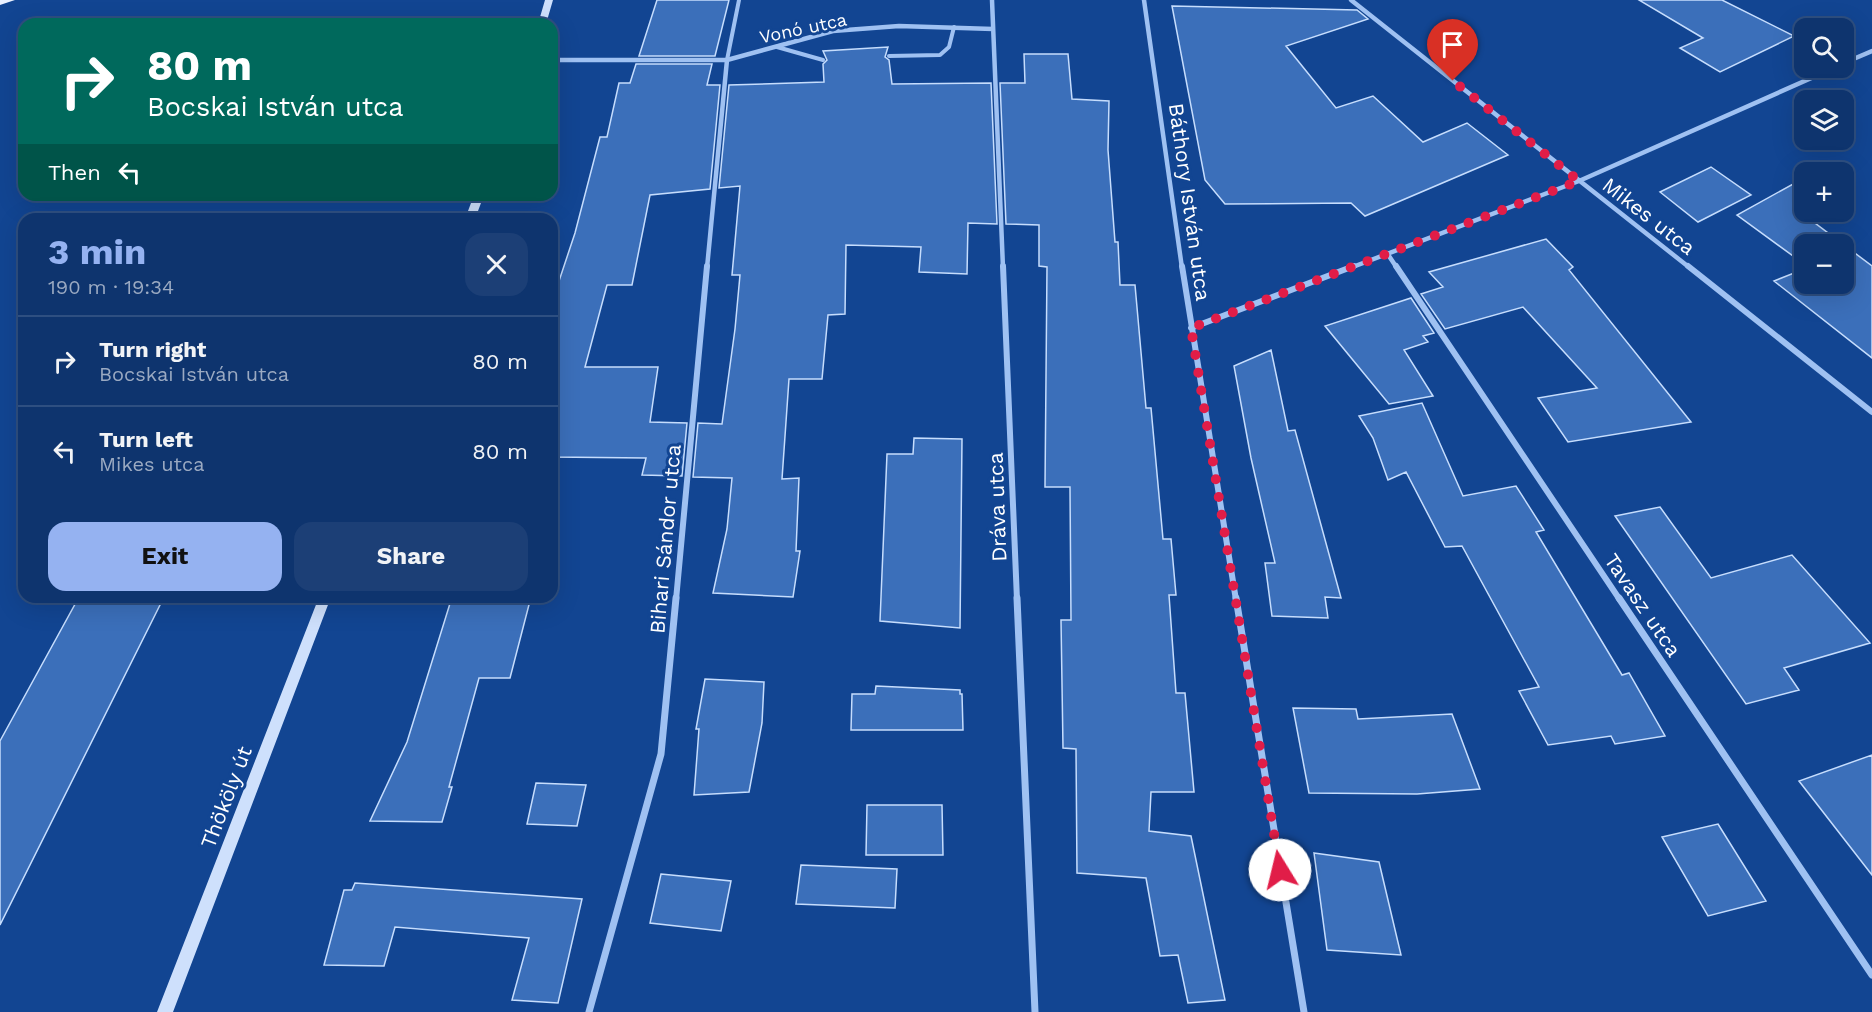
<!DOCTYPE html>
<meta charset="utf-8">
<style>
body{margin:0;font-family:"Work Sans",sans-serif;background:#1c3f76;color:#f1f3f6;height:100vh;display:flex;flex-direction:column;font-size:22px;white-space:nowrap}
*{box-sizing:border-box;margin:0}
p{font-size:20px;color:#9baac2}
.icon{flex:none;width:33px;height:33px;fill:none;stroke:currentColor;stroke-width:2;stroke-linecap:round;stroke-linejoin:round}
.map{position:relative;flex:1;overflow:hidden}
.drawer{position:absolute;left:18px;top:213px;width:540px;height:390px;display:flex;flex-direction:column;background:#0e346e;border-radius:18px;box-shadow:0 6px 24px #0002,0 0 0 2px #2e4f81}
.drawer>*{flex:none}
.top-card{position:absolute;left:18px;top:18px;width:540px;height:183px;border-radius:18px;box-shadow:0 6px 24px #0002,0 0 0 2px #2e4f81;background:#00695c;color:#fff;overflow:hidden}
.tools{position:absolute;left:1794px;top:18px;display:grid;gap:12px}
.tools a{display:grid;place-items:center;width:60px;height:60px;border-radius:12px;background:#0e346e;box-shadow:0 6px 24px #0002,0 0 0 2px #2e4f81;font-size:30px}
.pin{position:absolute;display:grid;place-items:center;width:51px;height:51px;color:#fff;margin:-62px -26px;border-radius:50% 50% 50% 0;rotate:-45deg;box-shadow:0 0 6px #0007}
.pin .icon{rotate:45deg}
.me{position:absolute;width:66px;margin:-33px;rotate:351deg;stroke-linejoin:round;filter:drop-shadow(0 0 4px #0008)}
.turn{display:flex;align-items:center;gap:21px;height:126px;padding:0 30px;font-size:27px}
.turn .icon{width:78px;height:78px;stroke-width:2.5}
.turn b{display:block;font-size:42px;line-height:51px}
.then{display:flex;align-items:center;height:57px;padding:0 30px;background:#0003;gap:12px;font-size:22px}
.round{display:grid;place-items:center;flex:none;width:63px;height:63px;border-radius:18px;background:#1c3f76}
.head{display:flex;align-items:center;justify-content:space-between;height:102px;padding:0 30px}
h1{font-size:36px;font-weight:700;line-height:45px;color:#95b2f1}
.button{display:flex;gap:12px;margin-top:auto;padding:12px 30px}
.button a{flex:1;height:69px;border-radius:18px;background:#95b2f1;color:#111;font-size:24px;font-weight:700;line-height:69px;text-align:center}
.button a+a{background:#1c3f76;color:#f1f3f6}
ul{padding:0;list-style:none}
li{display:flex;align-items:center;gap:18px;height:90px;padding:0 30px;border-top:2px solid #2e4f81}
li div{flex:1}
li b{display:block;font-size:22px}
li em{font-style:normal}
.map>svg:first-child{display:block}
</style>
<div class="map">
<svg width="1872" height="1012" viewBox="0 0 1872 1012">
<rect width="100%" height="100%" fill="#124592"/>
<!-- building -->
<path fill="#3b6fba" stroke="#c6ddfd" stroke-width="1.5" d="M657,0H729L715,56H639Z
M1639,0H1722L1794,36L1720,72L1680,48L1703,38Z
M1172,6L1357,10L1368,19L1286,46L1336,108L1373,96L1423,142L1467,123L1508,155L1365,216L1351,203L1225,204L1205,180Z
M888,47L885,57L889,60L892,84L991,83L997,224L968,223L967,274L919,272L921,247L846,245L845,314L828,315L822,379H789L782,479L799,478L796,551H800L793,597L713,593L727,529L732,478L693,477L698,423L722,424L735,329L740,275H732L740,186L719,188L729,85L824,82L823,64L827,60L823,51Z
M1024,54H1068L1072,99L1109,101L1108,150L1115,242H1118L1120,285H1135L1146,408H1151L1163,539H1171L1176,595H1169L1176,693H1185L1194,792H1151L1149,831L1191,836L1225,1000L1188,1003L1178,955L1160,956L1146,878L1077,873L1076,749L1063,748L1061,620H1071L1070,487H1045L1047,267L1039,266V225L1006,224L1000,83H1025Z
M636,64H712L707,85H720L710,189L650,195L632,285H607L585,367H658L650,422L687,423L682,476L642,475L646,458L552,457V302L575,233L600,137H607L619,83H630Z
M1711,167L1751,195L1698,222L1660,192Z
M1804,178V212H1835L1815,223L1872,266V358L1774,281L1804,269V284H1844V244H1804V264L1737,215Z
M1546,239L1573,267L1569,270L1691,422L1568,442L1538,398L1597,388L1523,307L1445,329L1421,294L1443,287L1429,272Z
M1411,298L1434,333L1423,336L1428,342L1404,350L1433,396L1389,404L1325,326Z
M1271,350L1288,431L1295,430L1341,598L1325,597L1328,618L1272,616L1265,563H1275L1251,458L1234,366Z
M1422,403L1463,496L1516,486L1544,530L1536,532L1622,675L1629,673L1665,736L1615,744L1611,736L1548,745L1519,691L1539,687L1462,546L1445,547L1406,472L1388,480L1373,438L1359,416Z
M914,438L962,439L960,628L880,621L887,454H913Z
M1660,507L1711,578L1792,555L1870,643L1784,668L1799,690L1746,704L1615,516Z
M79,597H164L0,925V741Z
M452,597H531L510,678H479L449,787H452L442,822L370,821L407,742Z
M705,679L764,682L762,723L749,792L694,795L699,729H696Z
M876,686L960,690V694H962L963,730H851L852,694H875Z
M1293,708L1356,709L1358,719L1452,714L1480,789L1417,794L1309,793Z
M1872,755V875L1799,781Z
M536,783L586,785L577,826L527,824Z
M867,805H942L943,855H866Z
M1718,824L1766,901L1708,916L1662,837Z
M1314,853L1379,862L1401,955L1327,950Z
M801,865L897,869L895,908L796,904Z
M661,874L731,881L721,931L650,923Z
M355,883L582,899L558,1003L512,1000L529,938L395,927L384,966L324,965L344,890H352Z"/>
<g fill="none" stroke-linecap="round" stroke-linejoin="round">
<!-- lane -->
<path stroke="#9fc1f2" stroke-width="4" d="M777,47L823,60
M889,56L940,55L949,47L954,27
M727,60L739,0"/>
<!-- street-far2 -->
<path stroke="#9fc1f2" stroke-width="4.5" d="M992,0L1003,268
M1144,0L1182,268
M1351,0L1690,268
M552,60H727L833,31L899,26L993,29
M1844,63L1872,51
M1387,253L1397,268
M707,268L727,60
M1350,268L1579,181L1834,68"/>
<!-- street-far1 -->
<path stroke="#9fc1f2" stroke-width="6" d="M1003,266L1017,600
M1182,266L1236,600
M1396,266L1620,600
M1688,266L1872,412
M1191,328L1354,266
M676,600L707,266"/>
<!-- street -->
<path stroke="#9fc1f2" stroke-width="7" d="M1017,598L1035,1012
M1236,598L1304,1012
M1619,598L1872,975
M589,1012L661,754L676,598"/>
<!-- secondary -->
<path fill="#cee0fc" fill-rule="evenodd" d="M545,0H553L546,24H538Z
M474,195H484L475,219H465Z
M319,597H331L173,1012H157Z"/>
<!-- primary -->
<path fill="#eaf1ff" fill-rule="evenodd" d="M0,0H15L0,5Z"/>
</g>
<g fill="none" stroke-linecap="round" stroke-linejoin="round">
<!-- route -->
<path stroke="#e11d48" stroke-width="10" stroke-dasharray="0 18" d="M1280,870L1191,328L1579,181L1453,81"/>
</g>
<g text-anchor="middle" dominant-baseline="central" stroke-width="6" stroke-linejoin="round" paint-order="stroke">
<!-- far-street labels -->
<g font-size="18" fill="#fff" stroke="#124592">
<text transform="translate(803 28) rotate(-12)">Vonó utca</text>
</g>
<!-- street labels -->
<g font-size="21" fill="#fff" stroke="#124592">
<text transform="translate(1190 202) rotate(82)">Báthory István utca</text>
<text transform="translate(1649 216) rotate(38)">Mikes utca</text>
<text transform="translate(997 507) rotate(-92)">Dráva utca</text>
<text transform="translate(665 539) rotate(-85)">Bihari Sándor utca</text>
<text transform="translate(1643 605) rotate(56)">Tavasz utca</text>
<text transform="translate(226 797) rotate(-69)">Thököly út</text>
</g>
</g>
</svg>
<div class="tools">
<a><svg class="icon" aria-label="search" viewBox="0 0 24 24"><circle cx="10" cy="10" r="6"/><path d="M15 15l6 6"/></svg></a>
<a><svg class="icon" aria-label="layers" viewBox="0 0 24 24"><path d="M12 4l9 5-9 5-9-5zM3 14l9 5 9-5"/></svg></a>
<a>+</a>
<a>−</a>
</div>
<div class="pin" style="left:1453px;top:81px;background:#d93025"><svg class="icon" aria-label="arrive" viewBox="0 0 24 24"><path d="M6 21V4h12l-3 4 3 4H6"/></svg></div>
<svg class="me" style="left:1280px;top:870px" viewBox="-20 -20 40 40"><circle r="19" fill="#fff"/><path d="M0-13L10 11 0 6-10 11z" fill="#e11d48"/></svg>
<div class="top-card">
<div class="turn"><svg class="icon" aria-label="right" viewBox="0 0 24 24"><path d="M7 20v-9h11M14 6l5 5-5 5"/></svg><div><b>80 m</b>Bocskai István utca</div></div>
<div class="then">Then<svg class="icon" aria-label="left" viewBox="0 0 24 24"><path d="M17 20v-9H6M10 6l-5 5 5 5"/></svg></div>
</div>
<section class="drawer">
<div class="head"><div><h1>3 min</h1><p>190 m · 19:34</p></div><a class="round"><svg class="icon" aria-label="close" viewBox="0 0 24 24"><path d="M6 6l12 12M18 6L6 18"/></svg></a></div>
<ul>
<li><svg class="icon" aria-label="right" viewBox="0 0 24 24"><path d="M7 20v-9h11M14 6l5 5-5 5"/></svg><div><b>Turn right</b><p>Bocskai István utca</p></div><em>80 m</em></li>
<li><svg class="icon" aria-label="left" viewBox="0 0 24 24"><path d="M17 20v-9H6M10 6l-5 5 5 5"/></svg><div><b>Turn left</b><p>Mikes utca</p></div><em>80 m</em></li>
</ul>
<div class="button"><a>Exit</a><a>Share</a></div>
</section>
</div>
